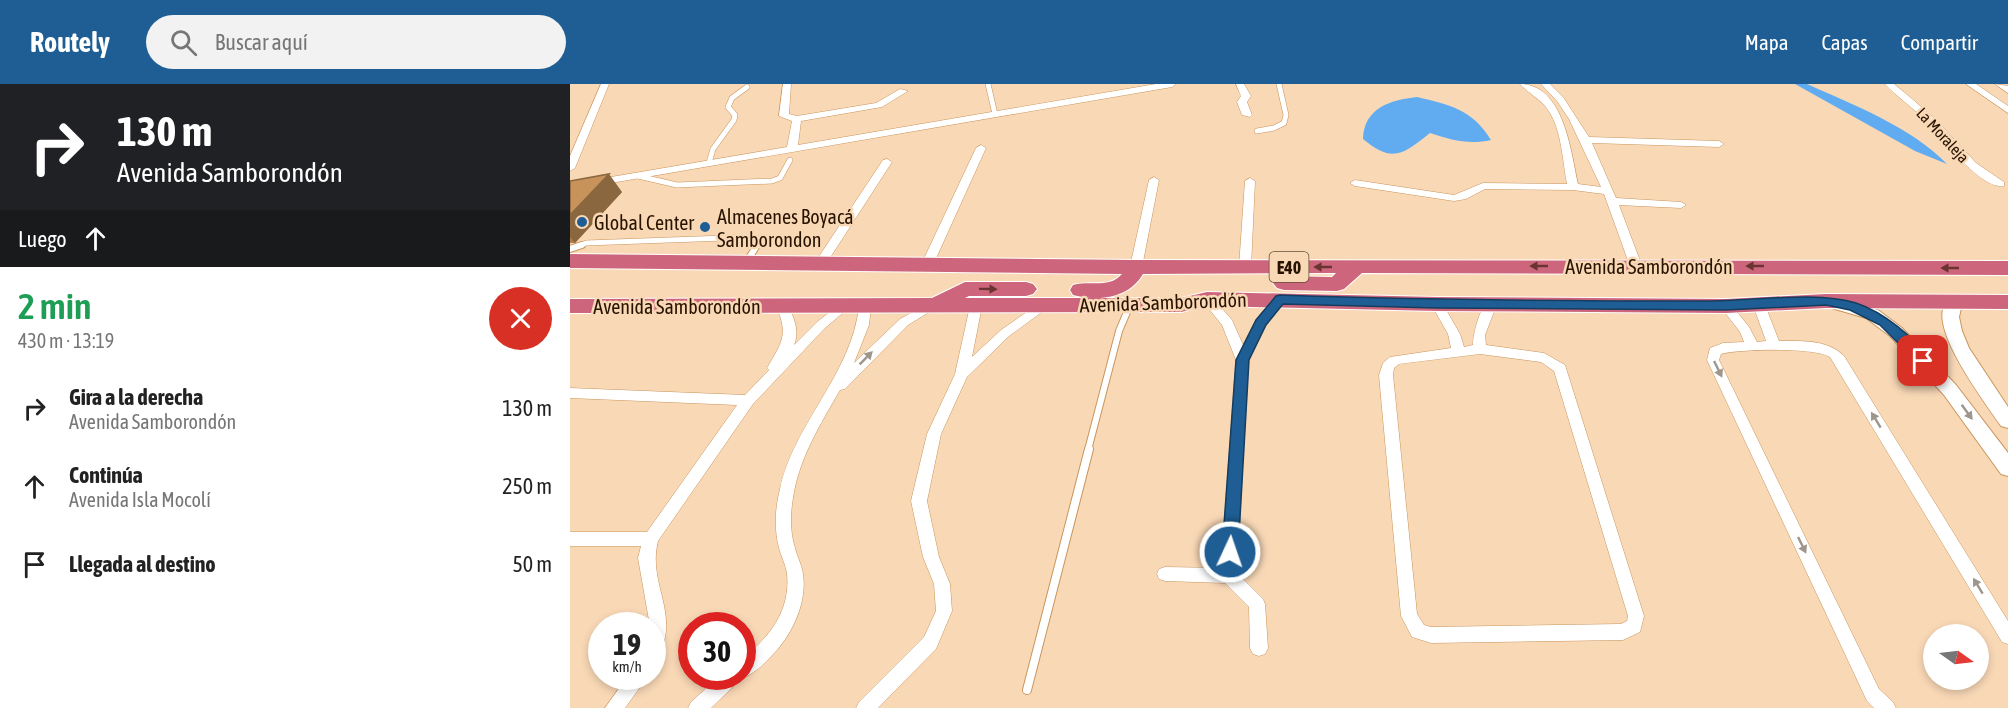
<!DOCTYPE html>
<html lang="es">
<meta charset="utf-8">
<style>
body{margin:0;font-family:"Asap Condensed",sans-serif;background:#f2f2f2;color:#222;height:100vh;display:flex;flex-direction:column;font-size:22px;white-space:nowrap}
*{box-sizing:border-box;margin:0}
p{font-size:20px;color:#767676}
.icon{flex:none;width:33px;height:33px;fill:none;stroke:currentColor;stroke-width:2;stroke-linecap:round;stroke-linejoin:round}
.map{position:relative;flex:1;overflow:hidden}
.panel{display:flex;flex-direction:column;background:#fff;width:570px}
.panel>*{flex:none}
.guide{background:#202124;color:#fff;overflow:hidden}
.needle{width:39px;rotate:104deg}
.tools{position:absolute;left:1353px;top:540px;display:grid;gap:12px}
.tools a{display:grid;place-items:center;width:66px;height:66px;border-radius:50%;background:#fff;box-shadow:0 3px 9px #0003;font-size:30px}
.speed{position:absolute;left:18px;top:528px;display:flex;gap:12px;font-size:30px;font-weight:700;text-align:center}
.speed>*{display:grid;place-content:center;width:78px;height:78px;border-radius:50%;background:#fff;box-shadow:0 3px 9px #0003;line-height:1}
.speed small{font-size:15px;font-weight:400}
.speed .limit{border:9px solid #d22;background:#fff;color:#111}
.pin{position:absolute;display:grid;place-items:center;width:51px;height:51px;color:#fff;margin:-26px;border-radius:12px;box-shadow:0 3px 9px #0006}
.me{position:absolute;width:66px;margin:-33px;rotate:3deg;stroke-linejoin:round;filter:drop-shadow(0 0 4px #0008)}
.turn{display:flex;align-items:center;gap:21px;height:126px;padding:0 18px;font-size:27px}
.turn .icon{width:78px;height:78px;stroke-width:2.5}
.turn b{display:block;font-size:42px;line-height:51px}
.then{display:flex;align-items:center;height:57px;padding:0 18px;background:#0003;gap:12px;font-size:22px}
.round{display:grid;place-items:center;flex:none;width:63px;height:63px;border-radius:32px;background:#f2f2f2}
.summary{display:flex;align-items:center;justify-content:space-between;height:102px;padding:0 18px}
h1{font-size:36px;font-weight:600;line-height:45px;color:#1e9e55}
ul{padding:0;list-style:none}
li{display:flex;align-items:center;gap:18px;height:78px;padding:0 18px}
li div{flex:1}
li b{display:block;font-size:22px}
li em{font-style:normal}
header{display:flex;align-items:center;gap:36px;box-sizing:border-box;height:84px;padding:0 30px;background:#1e5e94;color:#fff}
header strong{font-size:28px}
nav{display:flex;gap:33px;margin-inline-start:auto;font-size:21px}
.search{width:420px;height:54px;background:#f2f2f2;display:flex;align-items:center;gap:15px;box-sizing:border-box;padding:0 21px;border-radius:33px;color:#767676;font-size:22px}
main{display:flex;flex:1;min-height:0}
.map>svg:first-child{display:block}
</style>
<header>
<strong>Routely</strong>
<div class="search"><svg class="icon" aria-label="search" viewBox="0 0 24 24"><circle cx="10" cy="10" r="6"/><path d="M15 15l6 6"/></svg>Buscar aquí</div>
<nav><a>Mapa</a><a>Capas</a><a>Compartir</a></nav>
</header>
<main>
<section class="panel">
<div class="guide">
<div class="turn"><svg class="icon" aria-label="right" viewBox="0 0 24 24"><path d="M7 20v-9h11M14 6l5 5-5 5"/></svg><div><b>130 m</b>Avenida Samborondón</div></div>
<div class="then">Luego<svg class="icon" aria-label="ahead" viewBox="0 0 24 24"><path d="M12 20V5M6 11l6-6 6 6"/></svg></div>
</div>
<div class="summary"><div><h1>2 min</h1><p>430 m · 13:19</p></div><a class="round" style="background:#d93025;color:#fff"><svg class="icon" aria-label="close" viewBox="0 0 24 24"><path d="M6 6l12 12M18 6L6 18"/></svg></a></div>
<ul>
<li><svg class="icon" aria-label="right" viewBox="0 0 24 24"><path d="M7 20v-9h11M14 6l5 5-5 5"/></svg><div><b>Gira a la derecha</b><p>Avenida Samborondón</p></div><em>130 m</em></li>
<li><svg class="icon" aria-label="ahead" viewBox="0 0 24 24"><path d="M12 20V5M6 11l6-6 6 6"/></svg><div><b>Continúa</b><p>Avenida Isla Mocolí</p></div><em>250 m</em></li>
<li><svg class="icon" aria-label="arrive" viewBox="0 0 24 24"><path d="M6 21V4h12l-3 4 3 4H6"/></svg><div><b>Llegada al destino</b></div><em>50 m</em></li>
</ul>
</section>
<div class="map">
<svg width="1438" height="624" viewBox="0 0 1438 624">
<rect width="100%" height="100%" fill="#f9d8b6"/>
<!-- water -->
<path fill="#61acf1" d="M1225,0H1237C1284,21 1341,43 1377,80L1345,67Z
M847,13C880,21 902,25 921,56C899,61 881,56 860,49C833,70 823,80 793,55C794,24 820,16 847,13Z"/>
<g fill="none" stroke-linecap="round" stroke-linejoin="round">
<!-- lane-far2 casing -->
<g stroke="#c9955c" stroke-width="6">
<path id="lane-far2" d="M418,0L425,30
M687,47L704,44L714,39L716,31L709,0
M139,79L143,65L164,36L165,31L158,23L162,14L177,3
M68,92L107,101L202,97L210,94L220,76
M8,162L16,159L183,153L191,155L187,162"/>
</g>
<!-- lane-far1 casing -->
<g stroke="#c9955c" stroke-width="8">
<path id="lane-far1" d="M0,165L12,161
M176,179L187,161
M518,366L549,247L560,221"/>
</g>
<!-- lane casing -->
<g stroke="#c9955c" stroke-width="10">
<path id="lane" d="M457,606L519,365"/>
</g>
<!-- street casing -->
<g stroke="#c9955c" stroke-width="1">
<path id="street" d="M31,0H39L5,84L0,87V72Z
M213,0H221L219,30L227,32L306,19L330,5L338,7L312,23L231,37L228,61L586,0H606L602,3L0,106V100L217,63L222,37L209,32Z
M666,0H674L681,12L677,18L682,31L680,33L672,31L667,18L671,12Z
M950,0C994,0 1001,68 1008,100L1031,103L999,35L987,17L971,0H980L993,13L1019,53L1149,57L1154,60L1149,63L1022,59L1046,114L1111,118L1116,121L1111,124L1049,121L1072,182L1070,185H1062L1060,182L1034,110L1003,106L915,105L896,115L884,117L785,102L780,99L785,96L884,111L913,99L997,100C992,75 992,42 975,22C967,13 957,8 950,0Z
M1315,0H1324L1341,14L1366,36L1406,79L1434,98V102C1410,106 1369,50 1353,34C1341,22 1326,12 1315,0Z
M1396,0H1406L1438,22V29Z
M1425,0L1438,2V9Z
M411,61L416,64L363,181L357,185L353,184L351,181L406,64Z
M317,75L322,78L254,183H246L244,180L246,177L313,76Z
M584,93L589,96L572,183L566,187L560,183L579,96Z
M680,94L685,97L681,183L675,187L669,183L675,97Z
M637,211L641,212L662,236L673,261L686,236L706,212H714L716,215L695,241L678,276L667,489L693,515L695,520L698,564L695,570L689,572L683,570L680,564L679,523L655,499L595,497L589,495L587,490L589,485L595,483L651,484L666,276L652,241L631,215Z
M867,216L871,217L890,250L894,263L903,261C903,250 910,220 921,216L927,220L915,251L916,261L974,269L995,281L1074,532L1070,548L1053,556L861,559L842,553L831,532L809,291L813,279L820,273L881,264L878,250L861,220ZM910,270L971,278L984,287L1058,532L1057,537L1051,540L861,543L854,541L847,530L823,291L824,284L829,280Z
M1189,217L1195,221L1209,257C1231,257 1257,255 1274,272L1438,537V560L1432,558L1260,273C1245,263 1169,265 1151,270L1149,276L1309,605L1323,618L1326,624H1304L1297,617L1137,276L1140,264L1153,259L1174,258L1170,248L1150,222L1152,219H1160L1179,243L1187,258L1196,257L1183,221Z
M212,218L216,219C224,233 230,246 224,261L247,238L271,219L275,218L281,222L255,244L183,320L88,457C77,501 111,528 88,574L82,576V542H80L68,474L71,462H0V448H77L167,321L0,314V304L175,311L199,286L197,284C212,258 219,251 206,222Z
M295,218L301,222L299,241L284,279L330,235L359,219L363,218L369,222L338,241L275,305L270,306C250,341 229,374 223,414C220,431 220,448 225,464C227,473 232,481 233,490C237,517 224,546 207,566C197,577 185,590 172,594L141,624H118L121,618L150,592H172V575C199,554 221,526 217,490C216,481 211,472 209,464C204,444 205,425 210,405C224,339 282,290 289,222Z
M406,218L412,222L402,273L431,246L470,219L474,218L480,222L439,252L397,293L371,350L357,417L369,473L380,500L382,527L366,565L308,624H286L289,618L354,553L366,527L364,500L353,473L341,417L357,350L385,290L400,222Z
M58,592H78L55,624H35Z"/>
</g>
<!-- secondary casing -->
<g stroke="#c9955c" stroke-width="2">
<path id="secondary" d="M1393,212L1399,213L1401,217L1399,221L1391,224L1389,233L1392,247L1399,264L1438,323V344L1431,342C1417,321 1357,243 1376,219C1379,215 1388,213 1393,212Z
M1264,214L1308,226L1332,244L1386,301L1438,369V392L1431,390L1374,311L1320,252L1296,234L1258,223L1256,219L1258,215Z"/>
</g>
<!-- highway casing -->
<g stroke="#fff" stroke-width="2">
<path id="highway" d="M0,170L566,176L1438,177V191L792,189L774,205L767,207L714,206L707,204L703,199L707,194L714,192L762,193L766,189L573,190C559,214 529,218 503,211L500,206L503,201C521,196 539,205 552,190L0,184Z
M395,198H456L463,200L467,205L463,210L456,212H399L395,214H611L637,208L867,213L1156,215L1256,210L1438,211V225L1256,224L1156,229L867,227L637,222L611,228L0,229V215L362,214Z"/>
</g>
<!-- lane-far2 -->
<use href="#lane-far2" stroke="#fff" stroke-width="5"/>
<!-- lane-far1 -->
<use href="#lane-far1" stroke="#fff" stroke-width="6"/>
<!-- lane -->
<use href="#lane" stroke="#fff" stroke-width="8"/>
<!-- street -->
<use href="#street" fill="#fff" fill-rule="evenodd"/>
<!-- secondary -->
<use href="#secondary" fill="#fff" fill-rule="evenodd"/>
<!-- highway -->
<use href="#highway" fill="#cd667c" fill-rule="evenodd"/>
</g>
<!-- wall -->
<path fill="#ab7e4d" d="M0,97L52,108L5,159H0Z"/>
<!-- shaded-wall -->
<path fill="#8b673f" d="M39,90L52,108L5,159L0,153V131Z"/>
<!-- building -->
<path fill="#c7935a" stroke="#8b673f" stroke-width="1.5" d="M39,90L0,131V97Z"/>
<!-- one-way arrows -->
<defs><path id="oneway-solid" d="M-6-.8H1V-3.2L6.5 0L1 3.2V.8H-6Z" transform="scale(1.5)"/></defs>
<g fill="#693432">
<use href="#oneway-solid" transform="translate(969 182) rotate(180)"/>
<use href="#oneway-solid" transform="translate(1185 182) rotate(-180)"/>
<use href="#oneway-solid" transform="translate(753 183) rotate(180)"/>
<use href="#oneway-solid" transform="translate(1380 184) rotate(-180)"/>
<use href="#oneway-solid" transform="translate(418 205) rotate(1)"/>
</g>
<g fill="#9e958c">
<use href="#oneway-solid" transform="translate(296 274) rotate(-45)"/>
<use href="#oneway-solid" transform="translate(1148 285) rotate(64)"/>
<use href="#oneway-solid" transform="translate(1397 328) rotate(54)"/>
<use href="#oneway-solid" transform="translate(1306 336) rotate(-121)"/>
<use href="#oneway-solid" transform="translate(1232 461) rotate(64)"/>
<use href="#oneway-solid" transform="translate(1408 502) rotate(-121)"/>
</g>
<!-- route -->
<path fill="#1e5e94" stroke="#143d60" stroke-width="1.5" d="M710,211C851,216 991,217 1132,217C1177,218 1245,206 1286,219C1313,228 1345,253 1360,277L1358,280H1349L1310,241L1280,226L1256,221L1156,226L867,224L713,220L696,241L679,276L668,468L666,473L660,475L655,473L652,468L666,276L686,236L706,212Z"/>
<!-- markers -->
<g fill="#1e5e94" stroke="#f9d8b6" stroke-width="2">
<circle cx="12" cy="138" r="6"/>
<circle cx="135" cy="143" r="6"/>
</g>
<g text-anchor="middle" dominant-baseline="central" stroke-width="5" stroke-linejoin="round" paint-order="stroke">
<!-- far-street labels -->
<g font-size="16" fill="#271300" stroke="#f9d8b6">
<text transform="translate(1373 51) rotate(47)">La Moraleja</text>
</g>
<!-- shield labels -->
<rect fill="#f9d8b6" stroke="#664e37" stroke-width="1.5" x="699.5" y="168" width="39" height="30" rx="4.5"/>
<g font-size="18" font-weight="bold" fill="#271300">
<text x="719" y="183">E40</text>
</g>
<!-- poi labels -->
<g font-size="20" fill="#271300" stroke="#f9d8b6" text-anchor="start">
<text x="147" y="132">Almacenes Boyacá<tspan x="147" dy="23">Samborondon</tspan></text>
<text x="24" y="138">Global Center</text>
</g>
<!-- street labels -->
<g font-size="20" fill="#271300" stroke="#f9d8b6">
<text x="1079" y="182">Avenida Samborondón</text>
<text transform="translate(593 218) rotate(-2)">Avenida Samborondón</text>
<text x="107" y="222">Avenida Samborondón</text>
</g>
</g>
</svg>
<div class="tools">
<a><svg class="needle" viewBox="-14 -14 28 28"><path d="M0-13l5 13h-10z" fill="#e53935"/><path d="M0 13l5-13h-10z" fill="#767676"/></svg></a>
</div>
<div class="speed"><div>19<small>km/h</small></div><div class="limit">30</div></div>
<div class="pin" style="left:1353px;top:277px;background:#d93025"><svg class="icon" aria-label="arrive" viewBox="0 0 24 24"><path d="M6 21V4h12l-3 4 3 4H6"/></svg></div>
<svg class="me" style="left:660px;top:468px" viewBox="-20 -20 40 40"><circle r="17" fill="#1e5e94" stroke="#fff" stroke-width="3"/><path d="M0-11L8 9 0 5-8 9z" fill="#fff"/></svg>
</div>
</main>
